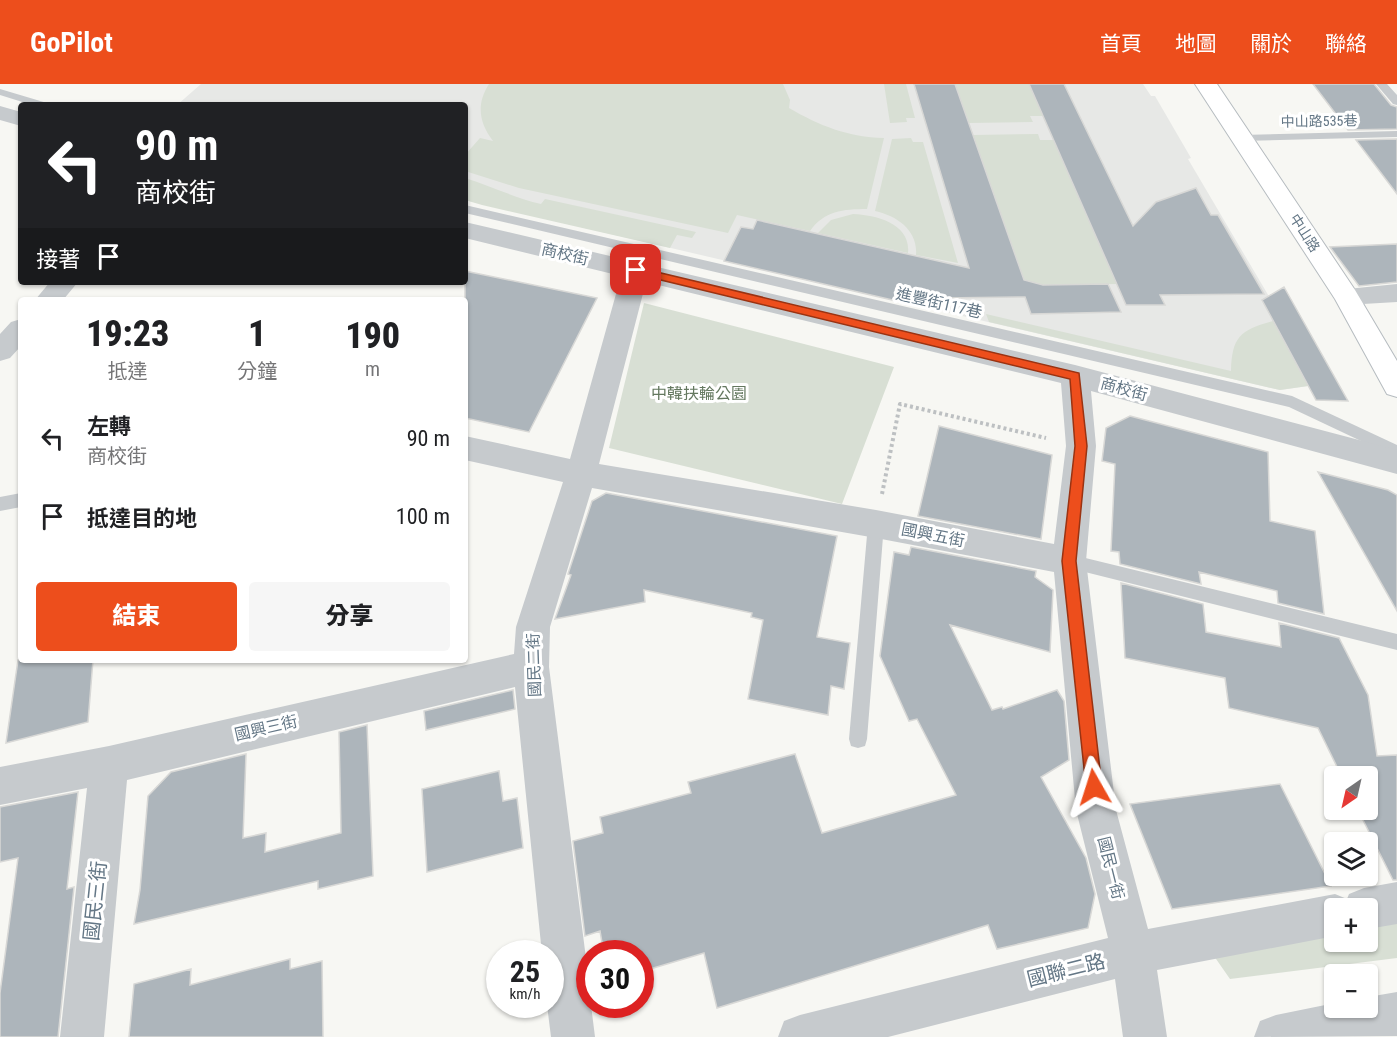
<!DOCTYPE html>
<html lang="zh-TW">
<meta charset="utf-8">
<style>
body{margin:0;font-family:"Roboto Condensed","Noto Sans TC",sans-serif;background:#f6f6f6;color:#202124;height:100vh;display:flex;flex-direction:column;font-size:22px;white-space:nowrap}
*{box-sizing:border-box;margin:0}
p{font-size:20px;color:#757577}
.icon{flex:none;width:33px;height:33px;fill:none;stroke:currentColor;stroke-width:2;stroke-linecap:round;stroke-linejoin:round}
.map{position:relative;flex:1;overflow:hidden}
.panel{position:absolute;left:18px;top:213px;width:450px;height:366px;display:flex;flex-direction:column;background:#fff;border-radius:6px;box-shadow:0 2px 4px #0004}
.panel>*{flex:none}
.hud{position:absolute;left:18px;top:18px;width:450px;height:183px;border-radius:6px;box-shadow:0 2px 4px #0004;background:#202124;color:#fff;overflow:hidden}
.needle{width:39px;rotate:214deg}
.tools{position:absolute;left:1324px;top:682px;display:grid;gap:12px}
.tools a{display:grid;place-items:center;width:54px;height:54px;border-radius:6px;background:#fff;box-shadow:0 2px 4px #0004;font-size:30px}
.speed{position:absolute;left:486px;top:856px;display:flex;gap:12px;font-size:30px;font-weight:700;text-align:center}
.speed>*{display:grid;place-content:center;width:78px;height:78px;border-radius:50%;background:#fff;box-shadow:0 2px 4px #0004;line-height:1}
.speed small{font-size:15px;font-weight:400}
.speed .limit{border:9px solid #d22;background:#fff;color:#111}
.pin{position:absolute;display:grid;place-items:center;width:51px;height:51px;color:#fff;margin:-26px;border-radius:12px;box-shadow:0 3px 9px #0006}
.me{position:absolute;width:66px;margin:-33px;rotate:354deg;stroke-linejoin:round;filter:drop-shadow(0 0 4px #0008)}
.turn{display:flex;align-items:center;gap:21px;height:126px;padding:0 18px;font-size:27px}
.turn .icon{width:78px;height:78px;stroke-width:2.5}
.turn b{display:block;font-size:42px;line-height:51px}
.then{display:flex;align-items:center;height:57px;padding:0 18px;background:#0003;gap:12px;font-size:22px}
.eta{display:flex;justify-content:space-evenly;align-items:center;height:102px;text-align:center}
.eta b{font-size:36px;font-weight:800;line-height:42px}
.action{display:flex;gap:12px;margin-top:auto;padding:12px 18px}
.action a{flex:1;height:69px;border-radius:6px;background:#ed4e1c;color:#fff;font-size:24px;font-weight:800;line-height:69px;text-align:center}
.action a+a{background:#f6f6f6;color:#202124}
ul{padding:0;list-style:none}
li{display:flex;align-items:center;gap:18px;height:78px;padding:0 18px}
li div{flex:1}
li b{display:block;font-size:22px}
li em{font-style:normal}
header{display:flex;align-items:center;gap:36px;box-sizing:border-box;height:84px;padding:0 30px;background:#ed4e1c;color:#fff}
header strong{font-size:28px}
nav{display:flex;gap:33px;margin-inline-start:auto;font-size:21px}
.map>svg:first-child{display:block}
</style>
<header>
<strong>GoPilot</strong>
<nav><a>首頁</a><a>地圖</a><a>關於</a><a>聯絡</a></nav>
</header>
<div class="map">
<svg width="1397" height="953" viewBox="0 0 1397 953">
<rect width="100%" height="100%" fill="#f7f7f3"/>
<!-- built -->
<path fill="#e7e8e6" d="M201,0H1143L1151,12H1155L1191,74L1188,75L1274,221L1265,222L1308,302L1280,306L465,116V21H177Z"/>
<!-- green -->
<path fill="#d8dfd4" d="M489,0H783L790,16L789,24C820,42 848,53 884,54L867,125C843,125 824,127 810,147L737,131L728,149L519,104L465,87V71L480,54L493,57C479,39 476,20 489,0Z
M884,0H906L915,34H906L907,38L890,39Z
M955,0H1029L1043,32H1030L1033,38L969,39Z
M1038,50L1040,56H1054L1117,200L1026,201L973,51Z
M911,54L913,58H923L958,179L916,171C918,147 898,132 875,127L892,55Z
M465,94C491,102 515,114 541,120L545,115L696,148L692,154L677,151L670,164L482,121L465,116Z
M853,130C877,131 911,140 908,169L818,149L831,136Z
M644,219L894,283L842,420L609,364Z
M986,230L1231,287C1232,253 1240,246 1273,237L1308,302L1280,306L989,238Z
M1397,838V874L1230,895L1207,862L1335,846V858H1368V842Z"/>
<!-- building -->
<path fill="#adb5bb" stroke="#d8d8d6" stroke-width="1.5" d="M914,0H955L1024,196L1043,201L1108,200L1121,228L1031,230L1025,213L942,214L931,212L927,224L724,177L741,143L753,145L757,136L969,184Z
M1029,0H1064L1133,142L1156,118L1196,104L1211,131H1218L1264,210L1160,211L1165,221H1126Z
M1313,0H1374L1391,21L1397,23V45L1348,46Z
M1397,55V110L1356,56Z
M1397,160V198L1359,202L1330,163Z
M465,187L597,214L529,348L465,334Z
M1284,203L1348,317L1316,316L1262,216Z
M1130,332L1268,368L1270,437L1315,447L1324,530L1278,519L1277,507L1199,488L1201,500L1120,480L1119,468L1111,467L1115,380L1102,377L1106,344Z
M939,342L1052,371L1041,455L918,432Z
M1318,388L1388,406L1397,411V527Z
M606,409L837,452L817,553L850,559L844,605L831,602L828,631L748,615L763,536L751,533L752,529L644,506L645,518L555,535L571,491L568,490L592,417Z
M911,463L1036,487L1035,493L1053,506L1050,568L950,541L992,626L1002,623L1003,625L1057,606L1064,617L1069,676L1041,693L1086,774L1095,810L1088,844L997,865L988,841L717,924L704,869L640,888V870H604L600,847L585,852L573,757L603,749L600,733L691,709L688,698L795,670L822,749L956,711L917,635L909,637L880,572L894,468L909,471Z
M1121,499L1203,520L1206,548L1281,563L1279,539L1339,554L1368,611L1377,672L1397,671V796H1393L1358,726H1368V693H1342L1318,644L1229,624L1225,594L1125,574Z
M18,576H93L88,638L6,659Z
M513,606L515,625L426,646L424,627Z
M367,641L373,792L318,805V797L134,840L140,806L148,712L171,688L246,670L243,754L266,749L265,768L341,749L339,648Z
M499,687L503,717L517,714L523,764L427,788L422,705Z
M1280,700L1331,802L1172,825L1130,720Z
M78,708L67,805L74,803L58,953H0V909L18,774L0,778V723Z
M290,875V885L322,877L323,953H129L134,900L191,885L190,901Z"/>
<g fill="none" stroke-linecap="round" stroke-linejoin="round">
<!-- secondary casing -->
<g stroke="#b6bcc0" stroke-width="2">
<path id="secondary" d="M1195,0H1217L1355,206L1397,277V313L1387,310L1335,215Z"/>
</g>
<!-- path -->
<path stroke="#bdc0c2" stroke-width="4" stroke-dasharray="3 3" stroke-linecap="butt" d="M882,410L900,320L1046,354"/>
<!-- lane -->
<path fill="#c6cacd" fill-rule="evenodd" d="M1376,0H1387L1397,11V21L1393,20Z
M0,5L47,19L48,21H32L0,11Z
M1397,47V53L1241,57L1235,54L1241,51Z
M465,121L1292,312L1397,361V374L1289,323L465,129Z
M21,409V423L0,427V413Z
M876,433L882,435L884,440L867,655L865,662L858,664L851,662L849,655L868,440L870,435Z
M1069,470L1397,550V566L1069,484L1063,482L1061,477L1063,472Z"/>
<!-- street -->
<path fill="#c6cacd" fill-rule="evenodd" d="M0,22L21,28V42L0,36Z
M465,138L1075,281L1397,366V390L1091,307L1096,362L1086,477L1116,726L1148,845L1335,810L1347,815L1349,810L1364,804L1397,798V840L1368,845V825H1335V852L1157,886L1167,953H1123L1115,895L888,953H778L784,937L800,931L1108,854L1076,726L1054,488L876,454L592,404L550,543L549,583L590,906V921H591L595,953H551L547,921H550V870H542L515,603L127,696L104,953H60L87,704L0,721V683L109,662L514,570L516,543L563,398L465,376V352L570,375L621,192L465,154ZM646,198L1061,299L1066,362L1054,460L876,426L599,380Z
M50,198H78L63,216H35Z
M1397,200V218L1346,221L1337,218L1333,212L1337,206Z
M21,235V262L10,274L0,277V250L11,238Z
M1397,908V952L1254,953L1260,937L1276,931L1335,919V924H1368V913Z"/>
<!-- secondary -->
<use href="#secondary" fill="#fff" fill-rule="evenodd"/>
</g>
<!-- route -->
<path fill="#ed4e1c" stroke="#9a3312" stroke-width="1.5" d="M636,183L1079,289L1087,362L1076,477L1102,703L1100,709L1094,711L1088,709L1086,703L1062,477L1075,362L1070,295L632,189L630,186Z"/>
<g text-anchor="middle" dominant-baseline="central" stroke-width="6" stroke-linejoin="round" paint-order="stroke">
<!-- far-street labels -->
<g font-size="14" fill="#647786" stroke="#fff">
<text transform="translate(1319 37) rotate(-1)">中山路535巷</text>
<text transform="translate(1305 149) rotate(57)">中山路</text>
</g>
<!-- street labels -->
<g font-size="16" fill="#647786" stroke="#fff">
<text transform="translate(565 170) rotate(13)">商校街</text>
<text transform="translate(939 219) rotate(13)">進豐街117巷</text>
<text transform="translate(1124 305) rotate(15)">商校街</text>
<text transform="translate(933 451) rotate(11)">國興五街</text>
<text transform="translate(534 581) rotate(-92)">國民二街</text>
<text transform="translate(266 644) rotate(-13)">國興三街</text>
<text transform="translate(1111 784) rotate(76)">國民一街</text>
</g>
<!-- park labels -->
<g font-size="16" fill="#64785f" stroke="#fff">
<text x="699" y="309">中韓扶輪公園</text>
</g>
<!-- near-street labels -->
<g font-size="20" fill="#647786" stroke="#fff">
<text transform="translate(95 817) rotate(-84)">國民三街</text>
<text transform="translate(1066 886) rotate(-14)">國聯二路</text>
</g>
</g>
</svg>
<div class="tools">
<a><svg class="needle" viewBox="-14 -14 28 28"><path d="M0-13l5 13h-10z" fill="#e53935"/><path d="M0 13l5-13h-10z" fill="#757577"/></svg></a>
<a><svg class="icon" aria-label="layers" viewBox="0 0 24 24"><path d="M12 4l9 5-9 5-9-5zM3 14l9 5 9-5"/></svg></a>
<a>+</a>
<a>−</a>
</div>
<div class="speed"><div>25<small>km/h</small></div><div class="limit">30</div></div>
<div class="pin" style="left:636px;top:186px;background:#d93025"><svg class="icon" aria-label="arrive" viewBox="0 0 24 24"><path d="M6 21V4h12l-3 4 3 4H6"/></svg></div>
<svg class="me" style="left:1094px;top:703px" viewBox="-20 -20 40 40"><path d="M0-17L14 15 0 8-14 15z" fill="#ed4e1c" stroke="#fff" stroke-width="4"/></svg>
<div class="hud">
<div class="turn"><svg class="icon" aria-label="left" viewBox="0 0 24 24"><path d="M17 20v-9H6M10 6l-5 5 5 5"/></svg><div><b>90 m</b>商校街</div></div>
<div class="then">接著<svg class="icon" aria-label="arrive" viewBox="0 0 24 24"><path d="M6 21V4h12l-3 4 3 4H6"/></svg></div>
</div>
<section class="panel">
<div class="eta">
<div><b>19:23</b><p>抵達</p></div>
<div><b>1</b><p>分鐘</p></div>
<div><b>190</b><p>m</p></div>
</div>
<ul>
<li><svg class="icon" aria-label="left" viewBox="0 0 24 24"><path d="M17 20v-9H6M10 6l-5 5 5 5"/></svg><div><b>左轉</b><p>商校街</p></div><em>90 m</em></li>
<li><svg class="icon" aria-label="arrive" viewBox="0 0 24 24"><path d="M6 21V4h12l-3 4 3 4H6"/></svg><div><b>抵達目的地</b></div><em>100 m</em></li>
</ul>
<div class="action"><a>結束</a><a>分享</a></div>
</section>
</div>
